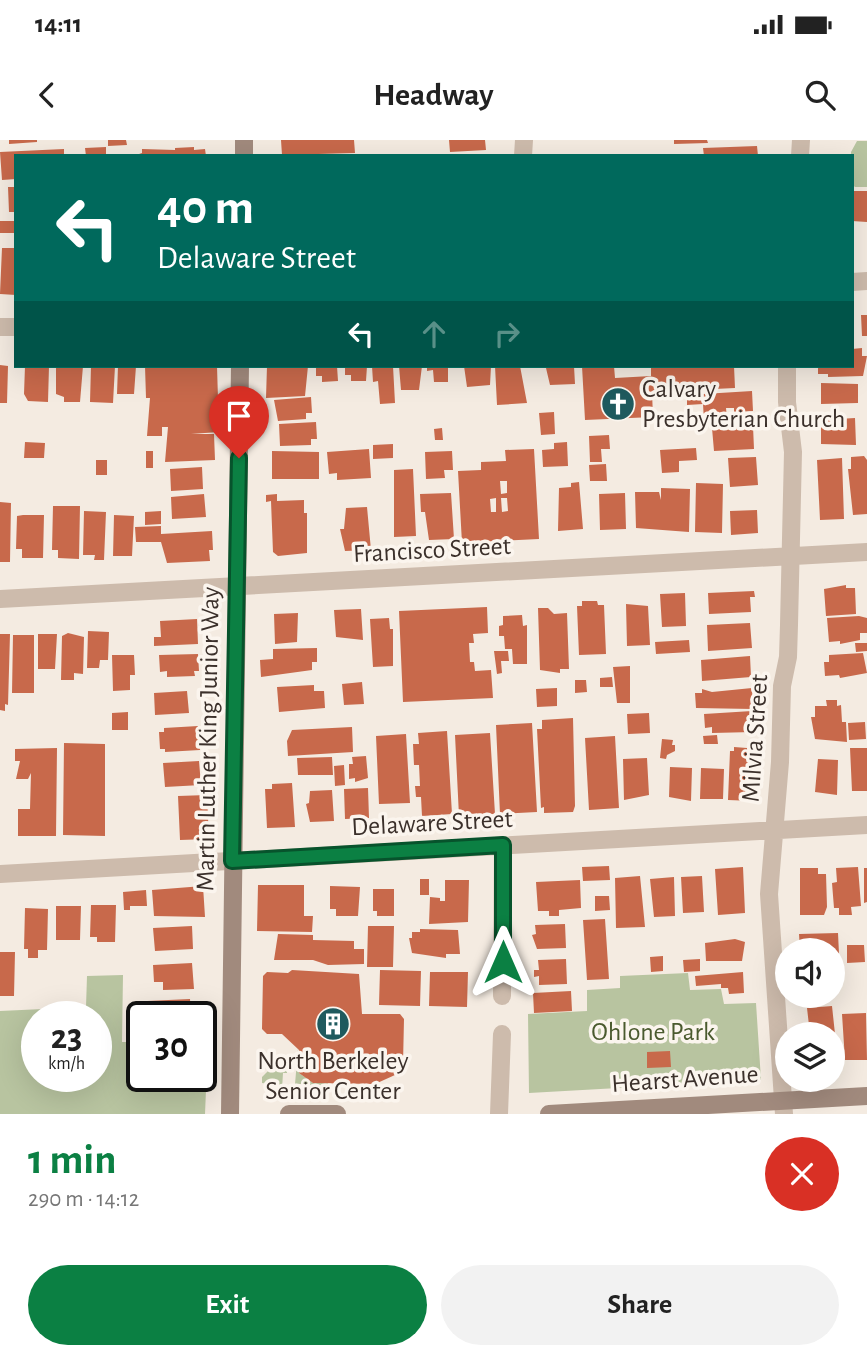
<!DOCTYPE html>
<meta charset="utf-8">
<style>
body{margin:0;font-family:"Alegreya Sans",sans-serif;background:#f2f2f2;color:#222;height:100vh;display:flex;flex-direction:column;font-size:26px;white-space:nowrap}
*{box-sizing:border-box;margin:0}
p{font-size:23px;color:#767676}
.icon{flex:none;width:38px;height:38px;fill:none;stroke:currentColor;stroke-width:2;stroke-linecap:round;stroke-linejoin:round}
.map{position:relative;height:974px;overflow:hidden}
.sheet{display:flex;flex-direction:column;background:#fff;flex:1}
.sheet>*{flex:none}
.top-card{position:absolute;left:14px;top:14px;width:840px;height:214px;border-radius:0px;box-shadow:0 7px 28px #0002;background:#00695c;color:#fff;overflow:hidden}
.tools{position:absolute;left:775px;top:798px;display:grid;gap:14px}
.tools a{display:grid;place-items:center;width:70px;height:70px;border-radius:50%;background:#fff;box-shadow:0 7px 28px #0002;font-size:35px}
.speed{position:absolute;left:21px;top:861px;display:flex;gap:14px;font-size:35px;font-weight:700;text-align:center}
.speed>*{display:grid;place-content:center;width:91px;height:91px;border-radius:50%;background:#fff;box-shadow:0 7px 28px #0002;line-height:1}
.speed small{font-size:18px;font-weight:400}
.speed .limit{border:4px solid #111;border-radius:10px;background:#fff;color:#111}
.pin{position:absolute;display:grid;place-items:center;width:60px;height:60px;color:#fff;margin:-72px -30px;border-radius:50% 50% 50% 0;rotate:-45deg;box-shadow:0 0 7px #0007}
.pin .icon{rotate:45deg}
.me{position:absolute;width:77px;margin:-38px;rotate:0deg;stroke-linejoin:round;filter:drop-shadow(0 0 5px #0008)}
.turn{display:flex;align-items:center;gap:24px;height:147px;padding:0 28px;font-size:32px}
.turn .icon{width:91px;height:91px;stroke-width:2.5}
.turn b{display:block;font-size:49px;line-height:60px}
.lanes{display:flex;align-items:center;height:66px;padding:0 28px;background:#0003;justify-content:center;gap:35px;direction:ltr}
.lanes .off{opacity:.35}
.round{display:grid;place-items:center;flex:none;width:74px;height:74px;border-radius:37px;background:#f2f2f2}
.headline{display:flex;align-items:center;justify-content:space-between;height:119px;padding:0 28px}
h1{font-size:42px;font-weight:700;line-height:52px;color:#0b8043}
.action{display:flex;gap:14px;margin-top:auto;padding:14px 28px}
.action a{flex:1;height:80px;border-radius:42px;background:#0b8043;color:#fff;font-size:28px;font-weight:700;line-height:80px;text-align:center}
.action a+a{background:#f2f2f2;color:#222}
.status{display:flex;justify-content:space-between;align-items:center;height:49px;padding:0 35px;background:#fff;direction:ltr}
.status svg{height:19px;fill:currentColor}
header{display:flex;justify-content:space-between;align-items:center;height:91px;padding:0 28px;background:#fff;font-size:32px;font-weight:700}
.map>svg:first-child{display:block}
</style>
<div class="status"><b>14:11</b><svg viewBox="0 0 49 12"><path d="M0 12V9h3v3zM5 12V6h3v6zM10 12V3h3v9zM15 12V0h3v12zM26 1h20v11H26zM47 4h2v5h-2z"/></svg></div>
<header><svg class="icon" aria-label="back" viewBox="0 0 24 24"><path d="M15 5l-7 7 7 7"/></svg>Headway<svg class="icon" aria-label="search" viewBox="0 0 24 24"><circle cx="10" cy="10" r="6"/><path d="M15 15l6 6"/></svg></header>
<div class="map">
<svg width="867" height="974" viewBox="0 0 867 974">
<rect width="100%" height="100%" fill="#f4ebe1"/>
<!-- green -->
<path fill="#b8c4a0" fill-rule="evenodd" d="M857,1H867V47H855L852,44L851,12Z
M688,833L690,850L721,849L724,864L756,863L761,940L529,953L528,874L587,871V850L620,848V836Z
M123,835L122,902H142V936H201V902H208L205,974H0V871L86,867L87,836ZM37,877H96V936H37Z
M298,909L299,933L313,943H328L327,950H310V944H295Z
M273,926L287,929V933H283L282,949H271V944L262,943V937Z"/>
<!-- building -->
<path fill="#c8694b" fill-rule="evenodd" d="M9,0H37V2L9,4Z
M108,0H126L127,5L108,6Z
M281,0H354L355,13L282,15Z
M449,0H485L486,10L450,12Z
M674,0H707L708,3L674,4Z
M757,6L758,16H704L703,8Z
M106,7V16H86L85,8Z
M194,7V10L205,9L206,16H133L142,13V9L175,10V8Z
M64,9V16H16V39L2,40L0,12Z
M8,47H16V72H9Z
M852,51H867V82L852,81Z
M0,81H15V93H0Z
M2,108H16V155L0,154Z
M861,175H867V196H862Z
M862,208V216H867L863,236L828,237V234H818V226H852V209Z
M0,225L8,226L7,263H0Z
M25,226H49L48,262L28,261L24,254Z
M56,226H83L80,262H64V257L56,254Z
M91,226H115L113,263L90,262Z
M118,226H136L134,254H117Z
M145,226H217L219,292L191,294H214L215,320L165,322L168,287H162V296H147L150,258H146Z
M267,226H308L305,256L266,258Z
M316,226H337L338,241L322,242V236H316Z
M345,226H367L366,241H351V235H345Z
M372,226H393L395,263L380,264L378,241L373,242Z
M399,226H422L419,250H401Z
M427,226H448V242H434L433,230L427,231Z
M464,226H491L490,245L467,247Z
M495,226H520L527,263L497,265Z
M549,226H574L575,244L550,245L546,228Z
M582,226H614L615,238L651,236V226H734L735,248L652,252L653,277L585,280Z
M821,243L858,244V263L821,264Z
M752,251L753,271L734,272V268H726L727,279L704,281L703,264L687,265V255Z
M311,257L312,273H306V279L278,281L274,260Z
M554,272L555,294L541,295L539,273Z
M855,278L856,305L821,304V280Z
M316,282L317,299H311V305L280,306L279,284Z
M753,286L754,309L714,311L712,288Z
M442,288L443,300H435L434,289Z
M609,295L610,309H601L602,322H590L589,296Z
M25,302L45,303L44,318H24Z
M567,302L568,326L543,327L542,310L554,309V303Z
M393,304V318L373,319V305Z
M696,308L697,320L679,321V332L662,333L660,310Z
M369,309L371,338L337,340V333L329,334L327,312Z
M534,309L539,399L462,403L458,331L481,330V322L506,321L505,310ZM500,341H507V353L501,354ZM496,358V372H491L490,359ZM501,358H507L508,371L502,372Z
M146,311H153V328H146Z
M272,311L319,312V339H272Z
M452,311L453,330H444L445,338L426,339L425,312Z
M864,316L867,320V374L853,375L848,329H851V317Z
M756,317L758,345L730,347L728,318Z
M842,318L844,379L820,380L817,320Z
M96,320H107V335H96Z
M606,324L607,341H590L589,325Z
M202,327L203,349L171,351L170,329Z
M413,329L416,396L394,397V330Z
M579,342L583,389L558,391L559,348L571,347V343Z
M696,343L723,344L722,393L695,392Z
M661,348L690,349L689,392L636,388L635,352H659L661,360Z
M451,353L454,399L429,400L425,372H421L420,354Z
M625,353L626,389L600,390L599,354Z
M204,354L206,377L172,379L171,357Z
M277,354V361L304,360V373H307V413L278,416L273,412L271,361L266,362V355Z
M0,362L11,363L10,422H0Z
M53,366H80L79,419L58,418V410H52Z
M367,367L371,410L345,411L340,389H344L346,368Z
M757,370L758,393L731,395L730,371Z
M84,371L106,372L104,420H94L95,415H83Z
M161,371V384L145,385V372Z
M23,375H44L43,418H22V409H16L17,376Z
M114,375L134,376L132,416H113Z
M161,386V394L212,391L213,410H209L210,421L167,423L161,402H136L135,387Z
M846,445V448H855L856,474L826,476L824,449Z
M754,451L755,457H750L751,472L709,474L708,453Z
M685,453L686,486L662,487L660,454Z
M582,461H597L598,465H604L606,514L579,515L577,466H582Z
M626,464L648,466L650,505L627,506Z
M487,467L488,493L473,494L474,503H469L470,522H474L475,531L491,530L493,558L403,562L399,471Z
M538,468H548L554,474L567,473L569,529H560V533L540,530Z
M361,469L363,500L336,497L334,470Z
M298,473L297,502L275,504L274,474Z
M522,475L523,486L527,485V524H513L512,509H505L504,496H499V486L503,485V476Z
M859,476L867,478V493H860V500L840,504V501L829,502L827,478Z
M389,478L390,489H393V526L373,527L370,479Z
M197,479L198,504L154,506V497H161L160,481Z
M750,483L752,508L708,511L707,485Z
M88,491L109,492L108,520H100L99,528H87Z
M68,493L84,497L83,534L74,533V540H61L62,496Z
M0,494H10L8,565L5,564V571L0,570Z
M38,494H57L55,529H38Z
M13,495H34V553H12Z
M689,500L690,512L656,514L655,502Z
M855,503H867V511L856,512Z
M317,508V522H312V530L261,537L260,520L273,519V509Z
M494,511H508L509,521H501L502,533L497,534Z
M863,513L867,533L840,538L839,535L825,536L824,522H829V515Z
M198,514L199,531H194L195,536L167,537V531L160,532L159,515Z
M112,515H134L135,535H130V550L113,551Z
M750,516L751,537L702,541L701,520Z
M630,526V563H617L613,527Z
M612,537L613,547H600V538Z
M575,540H586L587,552L575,553Z
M362,542L364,564L344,565L342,544Z
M314,545V551H324L325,568L279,572L277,547Z
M557,548V566L537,567L536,549Z
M752,548L753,569L696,568L695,553H702V549L712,552Z
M187,551L189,573L155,575L154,553Z
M826,560H837V566L841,565L842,582H846L847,602L815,599L811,577H815V566H827Z
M752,571L753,592L712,593V587L705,588L704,574Z
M128,572V590H112V573Z
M649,573L650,593L628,594L627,574Z
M573,578L575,666L573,672L544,673V667L541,668L537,589H542V580Z
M865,582L866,599L849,600L848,583Z
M532,583L537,672L500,674L496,585Z
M198,586L200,610L165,612V609H160L159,592H164V588Z
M352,587L353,612L288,616L287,601L292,590Z
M447,591L452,674L422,676L421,657H416L415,646H420L419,625H414L413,604H419L418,593Z
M490,593L495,674L459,676L455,595Z
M406,594L410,663L379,664L376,596Z
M717,595L718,604H704L703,596Z
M615,596L619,668L589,670L585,598Z
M662,599L673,600L672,605H675V611L667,615L666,619L660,618Z
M64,603L105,604V696L63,695Z
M734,607L747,608V612H751V623H754L753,661L728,660L730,611H734Z
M57,608L56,696H18V669H30L31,633L28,639H16L20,621H15V609Z
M850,608H867V651H852Z
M366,616L368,638L355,642V638L349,639V624H353L352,617Z
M332,617L333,635H298L297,618Z
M647,618L649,655L624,660L623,619Z
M818,619L838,620L837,655L815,652Z
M199,621L201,645L165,647L163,623Z
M344,625L345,645L335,646L334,626Z
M670,627L692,628L691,661L669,657Z
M701,628L724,629L723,659H700Z
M292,643L295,687L267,688L265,649H272V644Z
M368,648L369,678L345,679L344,649Z
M332,650L334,681L310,682L306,664L309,663L310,651Z
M207,655L209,699L180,700L178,656Z
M609,726L610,740L583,741L582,727Z
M743,727L745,773L718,775L715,729Z
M858,727L861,766L851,767L852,775H839V768H834L832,743L837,742L836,728Z
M800,728H818V734H826L827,767L824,775H800Z
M864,728H867V762L864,763Z
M640,736L645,787L616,788L615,738Z
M702,736L704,772L683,773L681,737Z
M674,737L675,776L654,777L650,739Z
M420,739H429V755H420Z
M445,740H469L468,782L429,784L430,757L440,758V761H445Z
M580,740L581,768L559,770V776H549V771H538L536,742Z
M258,745H304V776H313L312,792L257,791Z
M203,746L205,777L154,776L152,750Z
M330,746L360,747L358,776H336V769H330Z
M373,749H394V776H377V771H373Z
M146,750L147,766H130V770H124L123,752Z
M595,756H609L610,770L595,771Z
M91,765H116L115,802H97V797H90Z
M56,766H81L80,800H56Z
M25,768L48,769L47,810H38V818H28V809H24Z
M605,779L609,839L587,840L583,780Z
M565,784L566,808L537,809L532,795L536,794L535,785Z
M192,786L193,809L155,811L153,788Z
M368,786H394L393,827H367Z
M420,789L458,790L460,814H446V818L412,813L409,798H412V792H420Z
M838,793L839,814H833V810H800L799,794Z
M278,794L313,795V800L354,801V809H364V824L328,825L313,820H274Z
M735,799L745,802L742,821H706L705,803Z
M847,805H864L865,822L847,823Z
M0,812H15L14,856H0Z
M663,816V831L651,832L650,817Z
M566,819L567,844L539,845V836L534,837V830H539L538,820Z
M700,819V831L684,832L683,820Z
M192,823L194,849L163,850V842H154L153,825Z
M292,830L359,834L362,874H400L404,879L403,924H395V935L375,944L313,943L299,933V910L282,894H267L262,889L263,836L267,832L288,833Z
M380,830L421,831L420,866L379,865Z
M430,832H468L467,867L429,866Z
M743,832L744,853L729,854L728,848H721V844L696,846L695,836Z
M571,851L572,871L534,873L533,853Z
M190,859L191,877H148L147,861Z
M832,866L835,894H810L807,868Z
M866,873L867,920H845L842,874Z
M670,911L671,927L647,928V912Z"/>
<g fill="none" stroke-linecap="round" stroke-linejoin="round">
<!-- street -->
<path stroke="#cdbbac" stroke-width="18" d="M523,16L524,0
M800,16L801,0
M852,142L867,141
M0,187H16
M0,459L867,412
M0,734L867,685
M502,856L503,705
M499,974L502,894
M784,974L769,754L780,622L782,546L788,517L789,485L793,312L787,262V226"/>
<!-- secondary -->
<path stroke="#a18a7d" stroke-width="18" d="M244,16V0
M230,974L240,226
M289,974H337
M549,974L867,956"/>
</g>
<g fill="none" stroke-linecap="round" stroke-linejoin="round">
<!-- route casing -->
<g stroke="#07532c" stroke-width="18">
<path id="route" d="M239,318L232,721L503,705V822"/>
</g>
<!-- route -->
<use href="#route" stroke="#0b8043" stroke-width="12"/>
</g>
<!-- icons -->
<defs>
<g id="church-disc" transform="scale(1.75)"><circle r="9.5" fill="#1f5a5e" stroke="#fbf5ee"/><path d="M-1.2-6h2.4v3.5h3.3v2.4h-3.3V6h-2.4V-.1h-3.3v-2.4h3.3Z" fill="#fff"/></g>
<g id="building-disc" transform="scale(1.75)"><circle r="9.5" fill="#1f5a5e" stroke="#fbf5ee"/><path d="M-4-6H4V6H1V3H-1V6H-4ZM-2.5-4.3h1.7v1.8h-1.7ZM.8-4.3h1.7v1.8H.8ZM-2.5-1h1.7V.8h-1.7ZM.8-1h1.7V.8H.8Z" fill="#fff"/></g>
</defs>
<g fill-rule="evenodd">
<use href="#church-disc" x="618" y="264"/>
<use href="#building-disc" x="333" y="884"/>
</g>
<g text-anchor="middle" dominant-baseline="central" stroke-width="7" stroke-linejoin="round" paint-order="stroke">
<!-- poi labels -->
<g font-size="26" fill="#3b302b" stroke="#fbf5ee" text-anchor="start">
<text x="642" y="249">Calvary<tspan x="642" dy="30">Presbyterian Church</tspan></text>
<text x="333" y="921" text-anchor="middle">North Berkeley<tspan x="333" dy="30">Senior Center</tspan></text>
</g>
<!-- street labels -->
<g font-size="26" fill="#3b302b" stroke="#fbf5ee">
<text transform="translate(432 410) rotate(-3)">Francisco Street</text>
<text transform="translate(755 598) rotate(-86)">Milvia Street</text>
<text transform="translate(208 599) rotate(-89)">Martin Luther King Junior Way</text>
<text transform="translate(432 683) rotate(-3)">Delaware Street</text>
<text transform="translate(685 939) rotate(-4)">Hearst Avenue</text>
</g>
<!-- park labels -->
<g font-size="26" fill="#4a5a2e" stroke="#fbf5ee">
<text x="653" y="892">Ohlone Park</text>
</g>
</g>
</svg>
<div class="tools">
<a><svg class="icon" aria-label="sound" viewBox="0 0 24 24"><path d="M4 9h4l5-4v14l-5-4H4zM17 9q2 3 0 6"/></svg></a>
<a><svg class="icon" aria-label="layers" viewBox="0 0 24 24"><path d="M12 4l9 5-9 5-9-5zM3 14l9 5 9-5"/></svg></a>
</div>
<div class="speed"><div>23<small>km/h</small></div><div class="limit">30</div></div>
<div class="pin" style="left:239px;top:318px;background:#d93025"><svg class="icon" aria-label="arrive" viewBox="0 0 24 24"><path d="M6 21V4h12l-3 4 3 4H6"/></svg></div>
<svg class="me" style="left:503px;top:822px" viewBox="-20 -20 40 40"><path d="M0-17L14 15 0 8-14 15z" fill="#0b8043" stroke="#fff" stroke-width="4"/></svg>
<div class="top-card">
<div class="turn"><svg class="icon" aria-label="left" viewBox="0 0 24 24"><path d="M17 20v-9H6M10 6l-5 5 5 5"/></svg><div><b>40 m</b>Delaware Street</div></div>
<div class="lanes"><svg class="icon" aria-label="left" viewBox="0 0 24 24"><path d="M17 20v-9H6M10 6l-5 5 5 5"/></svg><svg class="icon off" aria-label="ahead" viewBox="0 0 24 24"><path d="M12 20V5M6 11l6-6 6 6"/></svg><svg class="icon off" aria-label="right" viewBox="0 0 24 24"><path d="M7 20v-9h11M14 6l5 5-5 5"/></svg></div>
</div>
</div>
<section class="sheet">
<div class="headline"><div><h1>1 min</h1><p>290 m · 14:12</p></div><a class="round" style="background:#d93025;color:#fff"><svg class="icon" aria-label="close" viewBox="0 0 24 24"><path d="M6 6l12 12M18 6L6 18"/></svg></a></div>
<div class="action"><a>Exit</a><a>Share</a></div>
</section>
